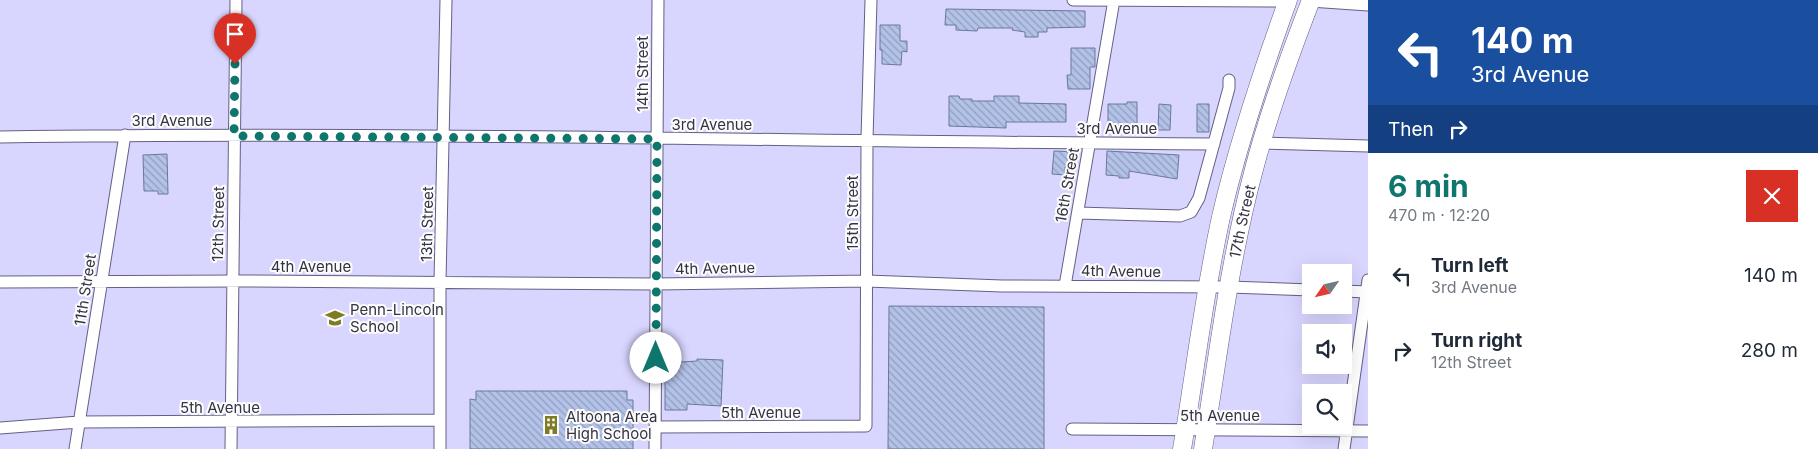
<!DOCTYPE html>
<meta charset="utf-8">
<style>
body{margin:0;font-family:Inter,sans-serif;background:#f2f2f3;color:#1f2937;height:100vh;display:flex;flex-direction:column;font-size:19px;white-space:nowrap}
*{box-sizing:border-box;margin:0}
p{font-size:16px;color:#747a83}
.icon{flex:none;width:28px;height:28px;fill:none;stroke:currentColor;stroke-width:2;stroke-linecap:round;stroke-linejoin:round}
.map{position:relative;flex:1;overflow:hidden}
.sheet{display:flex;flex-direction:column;background:#fff;width:450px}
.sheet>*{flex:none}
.guide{background:#1a4fa0;color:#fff;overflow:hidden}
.needle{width:32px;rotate:236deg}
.tools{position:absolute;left:1302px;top:264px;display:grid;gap:10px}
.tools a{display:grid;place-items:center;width:50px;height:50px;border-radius:0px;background:#fff;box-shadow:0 5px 20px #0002;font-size:25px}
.pin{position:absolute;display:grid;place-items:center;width:42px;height:42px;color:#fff;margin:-51px -21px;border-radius:50% 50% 50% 0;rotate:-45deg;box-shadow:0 0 5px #0007}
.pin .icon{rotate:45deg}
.me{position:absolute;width:55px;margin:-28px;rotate:0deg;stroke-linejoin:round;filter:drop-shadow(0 0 4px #0008)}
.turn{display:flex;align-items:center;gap:18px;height:105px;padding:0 20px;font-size:22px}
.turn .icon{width:65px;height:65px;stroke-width:2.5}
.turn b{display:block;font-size:35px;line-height:42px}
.then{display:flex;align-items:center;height:48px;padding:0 20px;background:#0003;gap:10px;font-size:19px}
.round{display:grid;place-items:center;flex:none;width:52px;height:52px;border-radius:0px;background:#f2f2f3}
.head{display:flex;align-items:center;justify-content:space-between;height:85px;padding:0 20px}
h1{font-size:30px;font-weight:700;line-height:38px;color:#0f766e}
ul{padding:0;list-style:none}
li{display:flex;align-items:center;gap:15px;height:75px;padding:0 20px}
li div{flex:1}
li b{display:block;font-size:19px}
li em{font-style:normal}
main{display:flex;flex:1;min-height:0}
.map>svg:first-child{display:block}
</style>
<main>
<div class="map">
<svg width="1368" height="449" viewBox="0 0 1368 449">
<defs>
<pattern id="building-back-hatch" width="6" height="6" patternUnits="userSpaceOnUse" patternTransform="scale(1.25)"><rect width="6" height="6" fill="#b3c2e8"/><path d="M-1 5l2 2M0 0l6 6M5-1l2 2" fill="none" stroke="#929ebe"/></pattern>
</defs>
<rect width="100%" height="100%" fill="#d8d6ff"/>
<!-- building -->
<path fill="url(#building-back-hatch)" stroke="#6a789b" d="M946,9L1085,11V27L1047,28V32H1038V37H1025V32L1012,30L1013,28H978L977,31L956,30V25H945Z
M880,25H900V41H907V52L902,51L901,65L882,64V50H880Z
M1071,48H1095V67H1090V89H1068L1067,75H1071Z
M949,96H959L960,99H972V101H994V96H1019V103L1066,104V122H1006V128L949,126Z
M1127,102H1137V131H1108V104H1127Z
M1159,104L1171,105L1170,130H1158Z
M1197,104H1209V132H1197Z
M1054,151L1076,152L1075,168L1065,167V175L1052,174Z
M1107,151L1179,155L1177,179L1129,171V178H1119V176L1106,175Z
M167,154L168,194H158V191H144L143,155Z
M889,306L1044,307V449H888Z
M697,359L723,360L721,406L687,404V410H665V363L697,361Z
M476,391H627V400H633V449H470V399L476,400Z"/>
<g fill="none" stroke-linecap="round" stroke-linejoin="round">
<!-- street casing -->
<g stroke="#636083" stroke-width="13">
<path id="street" d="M1073,0L1288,1
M1310,1L1368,5
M0,137C405,131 809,142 1214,144
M1261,143L1368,146
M1078,213L1180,216L1191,212L1199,198L1229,88V80
M0,282L243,281L656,284L867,281L1002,286L1229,287L1311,290
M1065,286L1114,0
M1344,291L1368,292
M655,427L866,426L867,139L871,0
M0,428L79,422L440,420
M1072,429L1368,431
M75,449L125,135
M231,449L236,0
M440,449V282L446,0
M655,449L658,0
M1344,449L1368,280"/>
</g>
<!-- primary casing -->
<g stroke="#636083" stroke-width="19">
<g id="primary">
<path d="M1182,449C1195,372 1204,294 1221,217C1238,143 1262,72 1288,0"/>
<path id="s1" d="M1203,449C1218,357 1229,263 1253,173C1268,114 1289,57 1311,0"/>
</g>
</g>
<!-- street -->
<use href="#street" stroke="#fff" stroke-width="11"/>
<!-- primary -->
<use href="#primary" stroke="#fff" stroke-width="18"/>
</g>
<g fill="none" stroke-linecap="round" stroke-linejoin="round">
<!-- route -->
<path stroke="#0f766e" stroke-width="9" stroke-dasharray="0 16.2" d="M235,64L234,136L657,139L656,358"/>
</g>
<!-- icons -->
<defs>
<g id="school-bare" transform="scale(1.5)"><path d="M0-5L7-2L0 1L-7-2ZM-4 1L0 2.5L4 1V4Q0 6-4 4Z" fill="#7e7b22" stroke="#fcfcfc" stroke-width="2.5" paint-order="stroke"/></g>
<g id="building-bare" transform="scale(1.5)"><path d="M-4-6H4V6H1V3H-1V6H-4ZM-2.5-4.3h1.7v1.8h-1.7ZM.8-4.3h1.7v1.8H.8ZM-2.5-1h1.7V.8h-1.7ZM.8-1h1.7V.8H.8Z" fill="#7e7b22" stroke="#fcfcfc" stroke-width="2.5" paint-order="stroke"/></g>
</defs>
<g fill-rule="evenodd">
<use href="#school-bare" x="335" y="318"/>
<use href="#building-bare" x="551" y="425"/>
</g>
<g text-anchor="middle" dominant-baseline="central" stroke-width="4" stroke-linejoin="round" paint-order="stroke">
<!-- street labels -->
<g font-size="15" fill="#343343" stroke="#fcfcfc">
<text transform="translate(642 74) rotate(-90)">14th Street</text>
<text x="172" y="120">3rd Avenue</text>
<text x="712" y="124">3rd Avenue</text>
<text x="1117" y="128">3rd Avenue</text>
<text transform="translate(1067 185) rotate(-80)">16th Street</text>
<text transform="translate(852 213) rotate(-90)">15th Street</text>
<text stroke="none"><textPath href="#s1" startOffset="231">17th Street</textPath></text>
<text transform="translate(218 224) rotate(-89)">12th Street</text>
<text transform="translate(427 224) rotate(-89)">13th Street</text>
<text x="311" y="266">4th Avenue</text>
<text transform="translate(715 268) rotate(-1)">4th Avenue</text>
<text transform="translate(1121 271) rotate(1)">4th Avenue</text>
<text transform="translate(85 290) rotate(-81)">11th Street</text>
<text x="220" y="407">5th Avenue</text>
<text x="761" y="412">5th Avenue</text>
<text x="1220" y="415">5th Avenue</text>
</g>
<!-- poi labels -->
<g font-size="15" fill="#343343" stroke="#fcfcfc" text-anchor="start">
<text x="350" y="309">Penn-Lincoln<tspan x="350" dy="17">School</tspan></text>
<text x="566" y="416">Altoona Area<tspan x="566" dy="17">High School</tspan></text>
</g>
</g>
</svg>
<div class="tools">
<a><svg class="needle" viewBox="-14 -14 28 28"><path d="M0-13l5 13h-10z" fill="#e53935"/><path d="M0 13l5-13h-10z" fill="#747a83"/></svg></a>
<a><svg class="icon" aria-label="sound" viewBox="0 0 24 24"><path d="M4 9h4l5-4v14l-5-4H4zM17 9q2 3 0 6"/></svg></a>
<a><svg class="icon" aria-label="search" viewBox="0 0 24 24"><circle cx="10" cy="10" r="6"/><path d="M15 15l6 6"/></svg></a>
</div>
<div class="pin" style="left:235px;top:64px;background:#d93025"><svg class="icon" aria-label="arrive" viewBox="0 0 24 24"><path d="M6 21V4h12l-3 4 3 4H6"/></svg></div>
<svg class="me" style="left:656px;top:358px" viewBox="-20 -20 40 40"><circle r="19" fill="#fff"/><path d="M0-13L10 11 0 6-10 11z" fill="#0f766e"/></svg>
</div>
<section class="sheet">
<div class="guide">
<div class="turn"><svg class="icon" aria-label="left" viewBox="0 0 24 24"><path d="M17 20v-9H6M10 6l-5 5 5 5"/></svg><div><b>140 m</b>3rd Avenue</div></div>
<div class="then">Then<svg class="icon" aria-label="right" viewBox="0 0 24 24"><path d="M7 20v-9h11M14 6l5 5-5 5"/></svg></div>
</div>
<div class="head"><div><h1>6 min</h1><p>470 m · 12:20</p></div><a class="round" style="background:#d93025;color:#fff"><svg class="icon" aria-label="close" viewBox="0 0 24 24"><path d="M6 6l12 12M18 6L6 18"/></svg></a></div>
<ul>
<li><svg class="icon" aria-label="left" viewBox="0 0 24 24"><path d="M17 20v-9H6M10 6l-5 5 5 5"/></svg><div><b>Turn left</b><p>3rd Avenue</p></div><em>140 m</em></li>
<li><svg class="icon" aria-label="right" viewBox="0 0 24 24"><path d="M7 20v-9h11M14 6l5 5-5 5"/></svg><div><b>Turn right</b><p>12th Street</p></div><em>280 m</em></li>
</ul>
</section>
</main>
